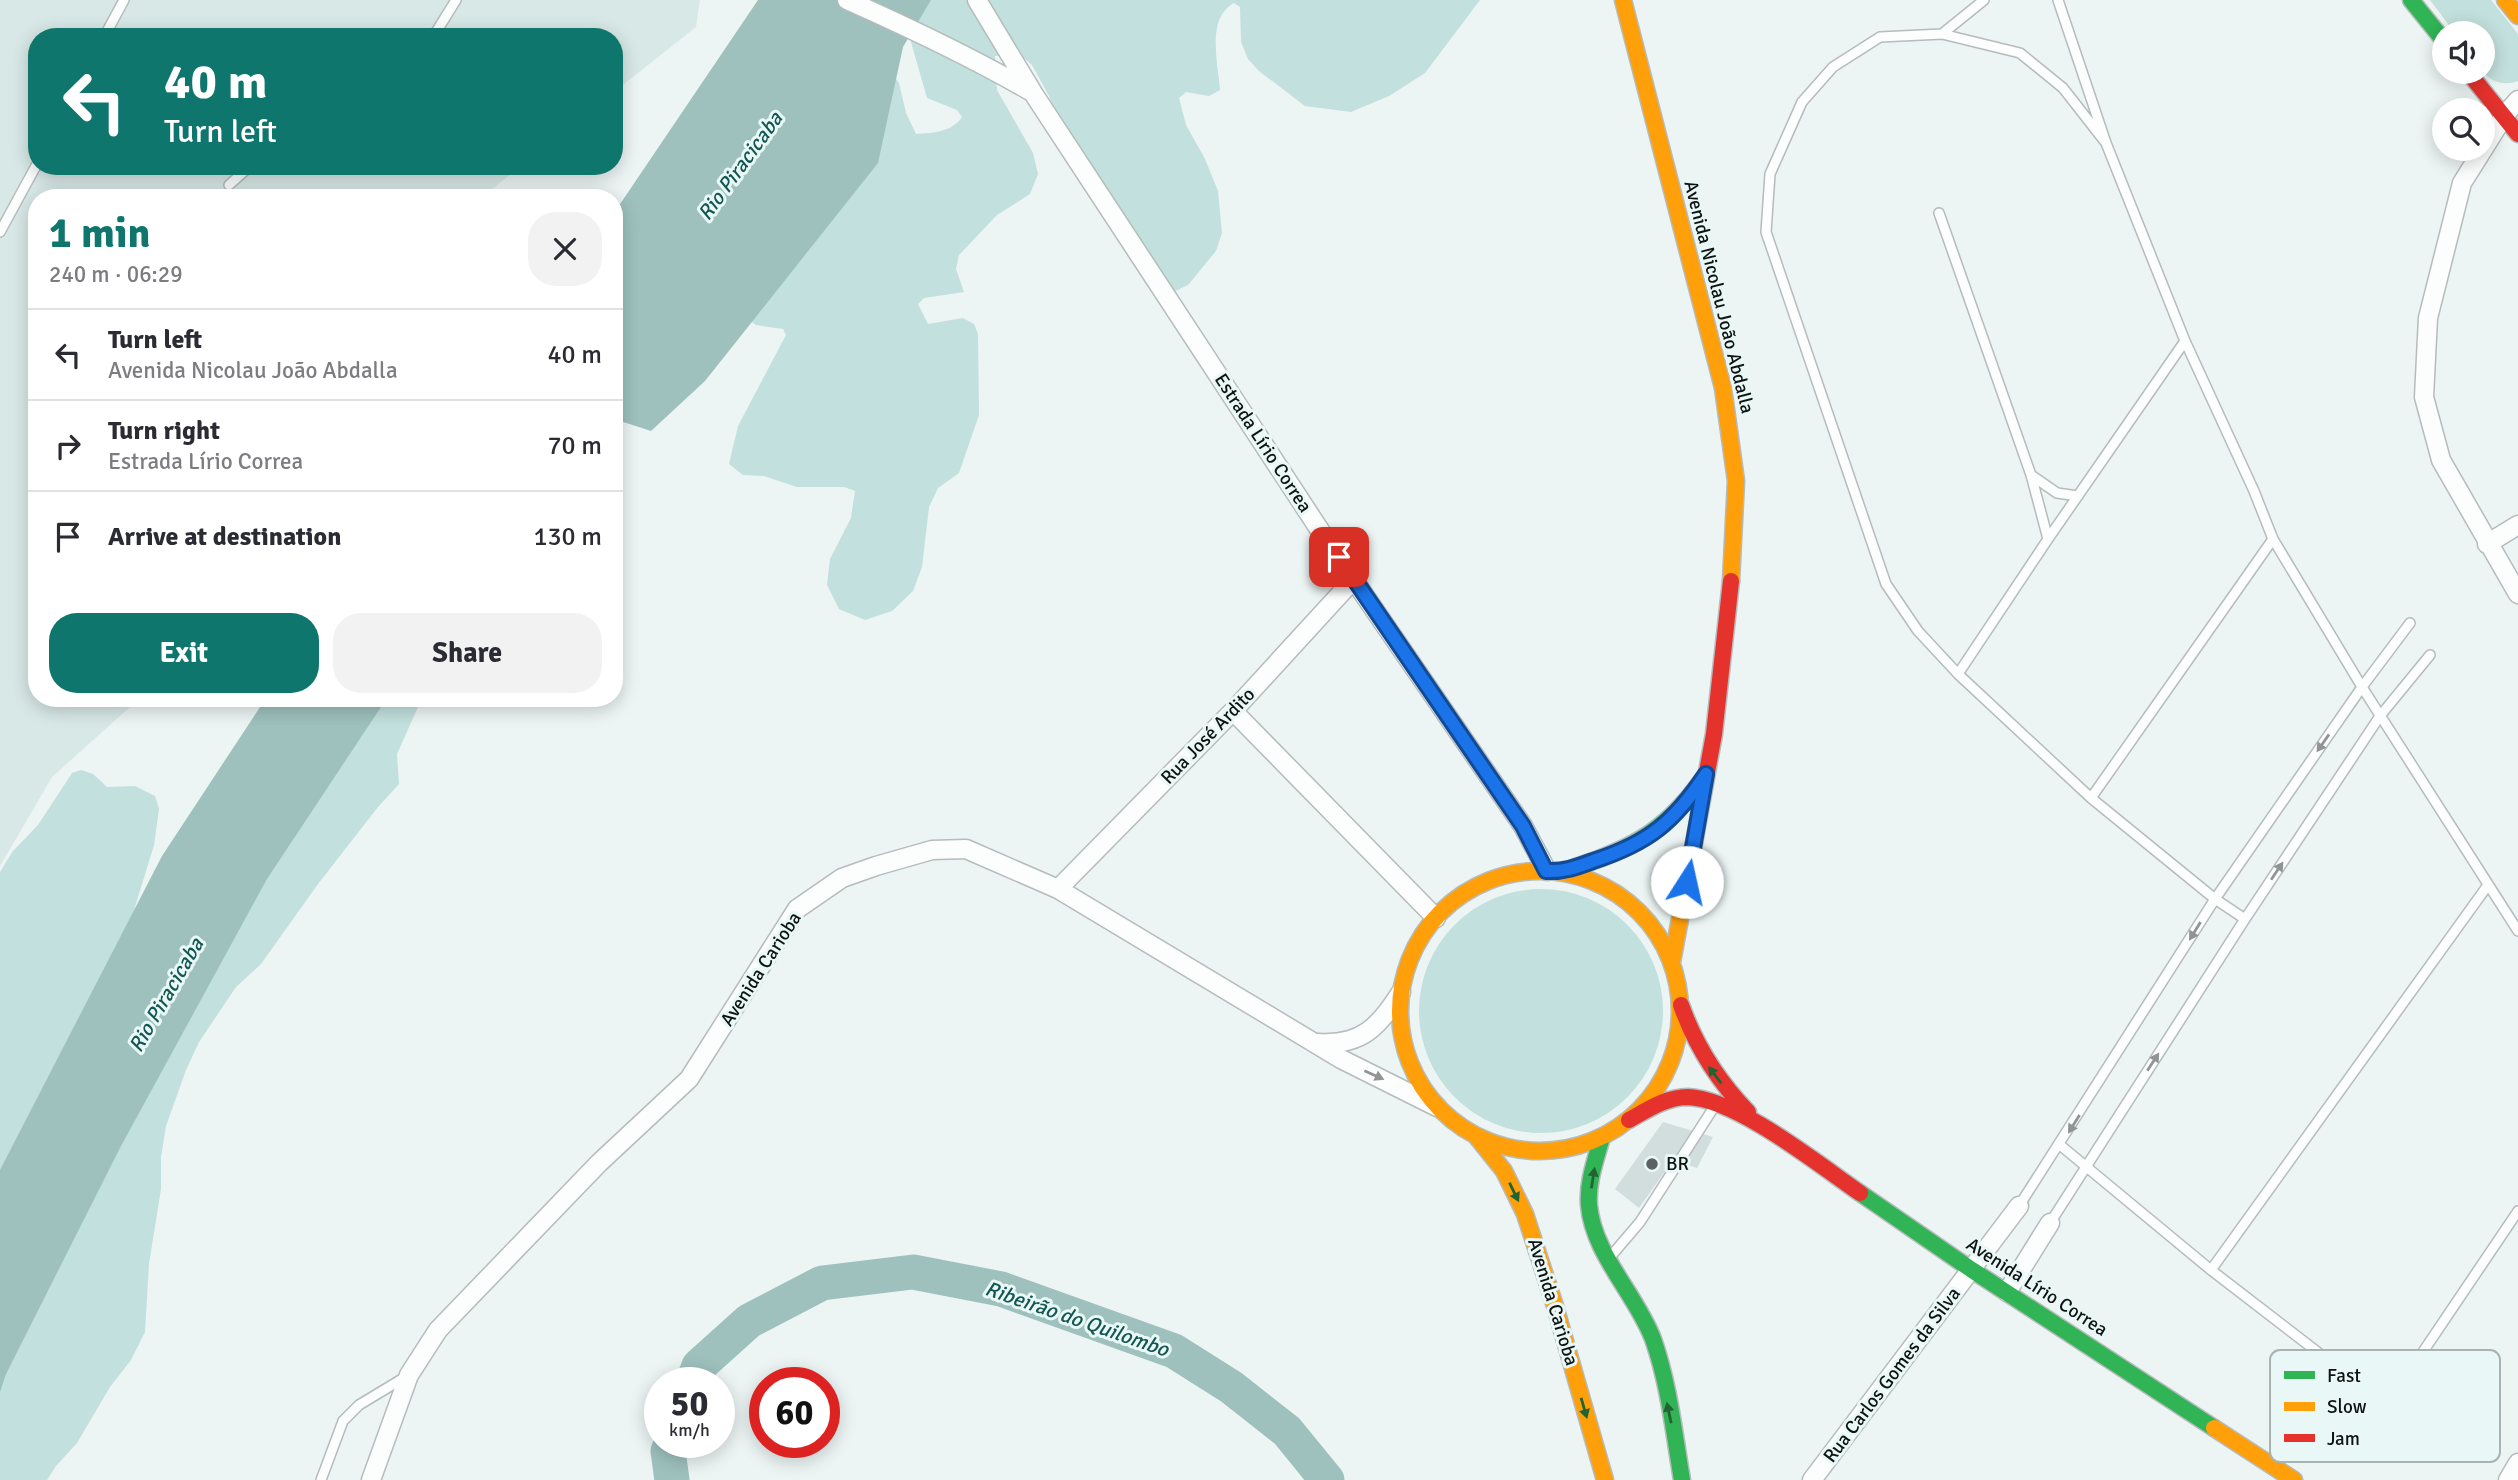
<!DOCTYPE html>
<meta charset="utf-8">
<style>
body{margin:0;font-family:Signika,sans-serif;background:#f2f2f3;color:#2b2b33;height:100vh;display:flex;flex-direction:column;font-size:26px;white-space:nowrap}
*{box-sizing:border-box;margin:0}
p{font-size:23px;color:#7c7c81}
.icon{flex:none;width:38px;height:38px;fill:none;stroke:currentColor;stroke-width:2;stroke-linecap:round;stroke-linejoin:round}
.map{position:relative;flex:1;overflow:hidden}
.side{position:absolute;left:28px;top:189px;width:595px;height:518px;display:flex;flex-direction:column;background:#fff;border-radius:28px;box-shadow:0 4px 18px #0003}
.side>*{flex:none}
.guide{position:absolute;left:28px;top:28px;width:595px;height:147px;border-radius:28px;box-shadow:0 4px 18px #0003;background:#0f766e;color:#fff;overflow:hidden}
.fabs{position:absolute;left:2432px;top:21px;display:grid;gap:14px}
.fabs a{display:grid;place-items:center;width:63px;height:63px;border-radius:50%;background:#fff;box-shadow:0 4px 18px #0003;font-size:35px}
.speed{position:absolute;left:644px;top:1367px;display:flex;gap:14px;font-size:35px;font-weight:700;text-align:center}
.speed>*{display:grid;place-content:center;width:91px;height:91px;border-radius:50%;background:#fff;box-shadow:0 4px 18px #0003;line-height:1}
.speed small{font-size:18px;font-weight:400}
.speed .limit{border:10px solid #d22;background:#fff;color:#111}
.pin{position:absolute;display:grid;place-items:center;width:60px;height:60px;color:#fff;margin:-30px;border-radius:14px;box-shadow:0 4px 10px #0006}
.me{position:absolute;width:77px;margin:-38px;rotate:10deg;stroke-linejoin:round;filter:drop-shadow(0 0 5px #0008)}
.turn{display:flex;align-items:center;gap:24px;height:147px;padding:0 21px;font-size:32px}
.turn .icon{width:91px;height:91px;stroke-width:2.5}
.turn b{display:block;font-size:49px;line-height:60px}
.round{display:grid;place-items:center;flex:none;width:74px;height:74px;border-radius:28px;background:#f2f2f3}
.summary{display:flex;align-items:center;justify-content:space-between;height:119px;padding:0 21px}
h1{font-size:42px;font-weight:800;line-height:52px;color:#0f766e}
.action{display:flex;gap:14px;margin-top:auto;padding:14px 21px}
.action a{flex:1;height:80px;border-radius:28px;background:#0f766e;color:#fff;font-size:28px;font-weight:800;line-height:80px;text-align:center}
.action a+a{background:#f2f2f3;color:#2b2b33}
ul{padding:0;list-style:none}
li{display:flex;align-items:center;gap:21px;height:91px;padding:0 21px;border-top:2px solid #e1e1e2}
li div{flex:1}
li b{display:block;font-size:26px}
li em{font-style:normal}
.map>svg:first-child{display:block}
</style>
<div class="map">
<svg width="2518" height="1480" viewBox="0 0 2518 1480">
<rect width="100%" height="100%" fill="#ecf4f4"/>
<!-- built -->
<path fill="#d7e8e6" d="M0,0H700L696,27L614,92V37H37V166H521L481,198H37V698H140L52,777L0,866Z"/>
<!-- green -->
<path fill="#c2e0dd" d="M879,0H1480L1425,73L1389,96L1351,112L1305,106L1259,71L1248,59L1241,42L1240,7L1234,3C1206,18 1218,63 1220,90L1209,96L1186,92L1179,98L1186,125L1205,159L1218,191L1222,233L1216,251L1188,285L1171,293L1144,264L1124,249L1078,171L1049,96L1032,65L1019,54L995,56L997,90L1033,153L1038,174L1030,194L997,215L959,255L956,269L964,292L924,298L918,304L928,324L963,318L974,324L978,334L979,415L959,473L938,488L929,507L922,567L913,591L892,611L865,620L839,609L827,585L830,559L851,518L855,491L844,487H797L764,476L743,475L729,464L738,426L786,335L783,329L756,325L744,316L884,62L899,83L906,113L916,134C933,133 952,132 962,117L957,110L927,98L909,35Z
M2430,0H2491L2518,34V81C2506,86 2488,83 2483,69C2480,59 2483,43 2483,33H2455Z
M349,698H422L397,754L399,784L378,807L318,884L261,964L236,987L199,1042L186,1070L166,1126L161,1157V1189L149,1264L145,1332L131,1360L110,1387L77,1443L56,1466L47,1480H0V1353Z
M81,770L93,774L107,787L135,786L155,796L159,809L154,845L135,907L130,956L0,1199V872L13,851L38,825L72,773Z
M1419 1011a122 122 0 1 1 244 0a122 122 0 1 1-244 0Z"/>
<!-- water -->
<path fill="#9ec1be" d="M758,0H931L903,47L878,163L705,381L651,431L614,419V213Z
M266,698H387L267,879L121,1146L6,1374L0,1392V1170L162,856Z"/>
<g fill="none" stroke-linecap="round" stroke-linejoin="round">
<!-- river -->
<path stroke="#9ec1be" stroke-width="35" d="M693,1382L699,1366L749,1321L822,1283L913,1272L1001,1289L1174,1351L1231,1387L1287,1431L1327,1480
M672,1442L668,1451L672,1480"/>
</g>
<!-- building -->
<path fill="#d1dedd" d="M1663,1122L1713,1137L1697,1168L1673,1160L1639,1208L1615,1189Z"/>
<g fill="none" stroke-linecap="round" stroke-linejoin="round">
<!-- lane casing -->
<g stroke="#b6bbbb" stroke-width="12">
<path id="lane" d="M2058,0L2106,143L2185,341L2254,491L2273,539L2362,687L2518,931
M1942,34L1984,0
M104,37L124,0
M433,37L456,0
M2106,143L2063,88L2020,53L1942,34L1880,37L1833,67L1802,102L1770,174L1766,232L1886,584L1918,631L1958,674L2091,798L2215,899L2245,919
M229,185L250,166
M1939,213L2031,475L2048,539
M0,232L37,164
M2031,475L2057,493L2078,496
M1958,674L2048,539L2185,341
M2091,798L2273,539
M2060,1145L2211,1270L2363,1387L2388,1388L2408,1374L2518,1211
M2019,1206L2215,899L2362,687L2410,623
M2050,1223L2245,919L2380,716L2430,655
M1611,1256L1640,1222L1716,1104
M2211,1270L2488,885
M321,1480L343,1421L359,1405L407,1376"/>
</g>
<!-- street casing -->
<g stroke="#b6bbbb" stroke-width="21">
<path id="street" d="M847,0C910,28 971,57 1030,91
M977,0L1033,93L1323,535L1523,826L1547,871
M2518,100L2504,116L2462,183L2428,318L2424,397L2441,460L2518,594
M2487,544L2518,525
M1233,711L1436,918
M1058,889L1233,711L1354,579
M1318,1043C1361,1046 1379,1027 1401,992
M2007,1292L2050,1223
M371,1480L409,1375L438,1330L599,1163L689,1079L797,909L842,878L876,866L932,850L966,849L1058,889L1341,1059L1437,1107
M1812,1480L2019,1206
M2508,1480L2518,1463"/>
</g>
<!-- fast casing -->
<g stroke="#b6bbbb" stroke-width="19">
<path id="fast" d="M2411,0L2445,42
M1561,872C1627,850 1661,837 1703,779
M1602,1137C1596,1159 1587,1182 1589,1205C1593,1254 1636,1294 1653,1339C1669,1384 1674,1433 1682,1480
M1860,1193L1972,1270L2214,1428"/>
</g>
<!-- slow casing -->
<g stroke="#b6bbbb" stroke-width="19">
<path id="slow" d="M1623,0L1723,388L1736,481L1731,581
M2505,0L2518,16
M1400 1011a140 140 0 1 1 280 0a140 140 0 1 1-280 0Z
M1672,962L1694,843
M1476,1136L1504,1171L1525,1214L1555,1306L1605,1480
M2214,1428L2294,1480"/>
</g>
<!-- jam casing -->
<g stroke="#b6bbbb" stroke-width="19">
<path id="jam" d="M2468,72L2518,134
M1694,843L1714,734L1731,581
M1681,1005C1696,1047 1717,1080 1748,1112
M1629,1120C1647,1110 1666,1097 1688,1097C1737,1099 1818,1164 1860,1193"/>
</g>
<!-- lane -->
<use href="#lane" stroke="#fcfdfd" stroke-width="9"/>
<!-- street -->
<use href="#street" stroke="#fcfdfd" stroke-width="18"/>
<!-- fast -->
<use href="#fast" stroke="#30b455" stroke-width="16"/>
<!-- slow -->
<use href="#slow" stroke="#ff9f0a" stroke-width="16"/>
<!-- jam -->
<use href="#jam" stroke="#e5322d" stroke-width="16"/>
</g>
<!-- one-way arrows -->
<defs><path id="oneway-solid" d="M-6-.8H1V-3.2L6.5 0L1 3.2V.8H-6Z" transform="scale(1.75)"/></defs>
<g fill="#919494">
<use href="#oneway-solid" transform="translate(2323 743) rotate(125)"/>
<use href="#oneway-solid" transform="translate(2277 871) rotate(-56)"/>
<use href="#oneway-solid" transform="translate(2195 931) rotate(122)"/>
<use href="#oneway-solid" transform="translate(2153 1062) rotate(-57)"/>
<use href="#oneway-solid" transform="translate(1374 1075) rotate(24)"/>
<use href="#oneway-solid" transform="translate(2074 1124) rotate(122)"/>
</g>
<g fill="#206434">
<use href="#oneway-solid" transform="translate(1715 1075) rotate(-127)"/>
<use href="#oneway-solid" transform="translate(1593 1178) rotate(-81)"/>
<use href="#oneway-solid" transform="translate(1514 1192) rotate(64)"/>
<use href="#oneway-solid" transform="translate(1584 1408) rotate(74)"/>
<use href="#oneway-solid" transform="translate(1669 1413) rotate(-102)"/>
</g>
<g fill="none" stroke-linecap="round" stroke-linejoin="round">
<!-- route casing -->
<g stroke="#114b97" stroke-width="18">
<path id="route" d="M1339,557L1523,826L1546,871C1564,872 1577,867 1593,861C1649,843 1674,822 1706,774L1687,882"/>
</g>
<!-- route -->
<use href="#route" stroke="#1a73e8" stroke-width="12"/>
</g>
<!-- markers -->
<circle fill="#5c6262" stroke="#e9f8f7" stroke-width="2.5" cx="1652" cy="1164" r="7"/>
<g text-anchor="middle" dominant-baseline="central" stroke-width="6" stroke-linejoin="round" paint-order="stroke">
<!-- street labels -->
<g font-size="19" fill="#0f1413" stroke="#e9f8f7">
<text transform="translate(1719 297) rotate(76)">Avenida Nicolau João Abdalla</text>
<text transform="translate(1263 443) rotate(57)">Estrada Lírio Correa</text>
<text transform="translate(1208 736) rotate(-46)">Rua José Ardito</text>
<text transform="translate(761 969) rotate(-57)">Avenida Carioba</text>
<text transform="translate(2037 1287) rotate(33)">Avenida Lírio Correa</text>
<text transform="translate(1553 1302) rotate(73)">Avenida Carioba</text>
<text transform="translate(1892 1375) rotate(-53)">Rua Carlos Gomes da Silva</text>
</g>
<!-- poi labels -->
<g font-size="19" fill="#0f1413" stroke="#e9f8f7" text-anchor="start">
<text x="1666" y="1164">BR</text>
</g>
<!-- water labels -->
<g font-size="21" font-style="italic" fill="#145752" stroke="#e9f8f7">
<text transform="translate(740 166) rotate(-54)">Rio Piracicaba</text>
<text transform="translate(166 995) rotate(-60)">Rio Piracicaba</text>
<text transform="translate(1077 1319) rotate(19)">Ribeirão do Quilombo</text>
</g>
</g>
<!-- legend -->
<rect x="2270" y="1350" width="230" height="112" rx="10" fill="#e9f8f7" stroke="#a8b4b3" stroke-width="2"/>
<rect x="2284" y="1371" width="31" height="8" fill="#30b455"/>
<rect x="2284" y="1402" width="31" height="9" fill="#ff9f0a"/>
<rect x="2284" y="1434" width="31" height="8" fill="#e5322d"/>
<g font-size="19" fill="#0f1413">
<text x="2327" y="1382">Fast</text>
<text x="2327" y="1413">Slow</text>
<text x="2327" y="1445">Jam</text>
</g>
</svg>
<div class="fabs">
<a><svg class="icon" aria-label="sound" viewBox="0 0 24 24"><path d="M4 9h4l5-4v14l-5-4H4zM17 9q2 3 0 6"/></svg></a>
<a><svg class="icon" aria-label="search" viewBox="0 0 24 24"><circle cx="10" cy="10" r="6"/><path d="M15 15l6 6"/></svg></a>
</div>
<div class="speed"><div>50<small>km/h</small></div><div class="limit">60</div></div>
<div class="pin" style="left:1339px;top:557px;background:#d93025"><svg class="icon" aria-label="arrive" viewBox="0 0 24 24"><path d="M6 21V4h12l-3 4 3 4H6"/></svg></div>
<svg class="me" style="left:1687px;top:882px" viewBox="-20 -20 40 40"><circle r="19" fill="#fff"/><path d="M0-13L10 11 0 6-10 11z" fill="#1a73e8"/></svg>
<div class="guide">
<div class="turn"><svg class="icon" aria-label="left" viewBox="0 0 24 24"><path d="M17 20v-9H6M10 6l-5 5 5 5"/></svg><div><b>40 m</b>Turn left</div></div>
</div>
<section class="side">
<div class="summary"><div><h1>1 min</h1><p>240 m · 06:29</p></div><a class="round"><svg class="icon" aria-label="close" viewBox="0 0 24 24"><path d="M6 6l12 12M18 6L6 18"/></svg></a></div>
<ul>
<li><svg class="icon" aria-label="left" viewBox="0 0 24 24"><path d="M17 20v-9H6M10 6l-5 5 5 5"/></svg><div><b>Turn left</b><p>Avenida Nicolau João Abdalla</p></div><em>40 m</em></li>
<li><svg class="icon" aria-label="right" viewBox="0 0 24 24"><path d="M7 20v-9h11M14 6l5 5-5 5"/></svg><div><b>Turn right</b><p>Estrada Lírio Correa</p></div><em>70 m</em></li>
<li><svg class="icon" aria-label="arrive" viewBox="0 0 24 24"><path d="M6 21V4h12l-3 4 3 4H6"/></svg><div><b>Arrive at destination</b></div><em>130 m</em></li>
</ul>
<div class="action"><a>Exit</a><a>Share</a></div>
</section>
</div>
